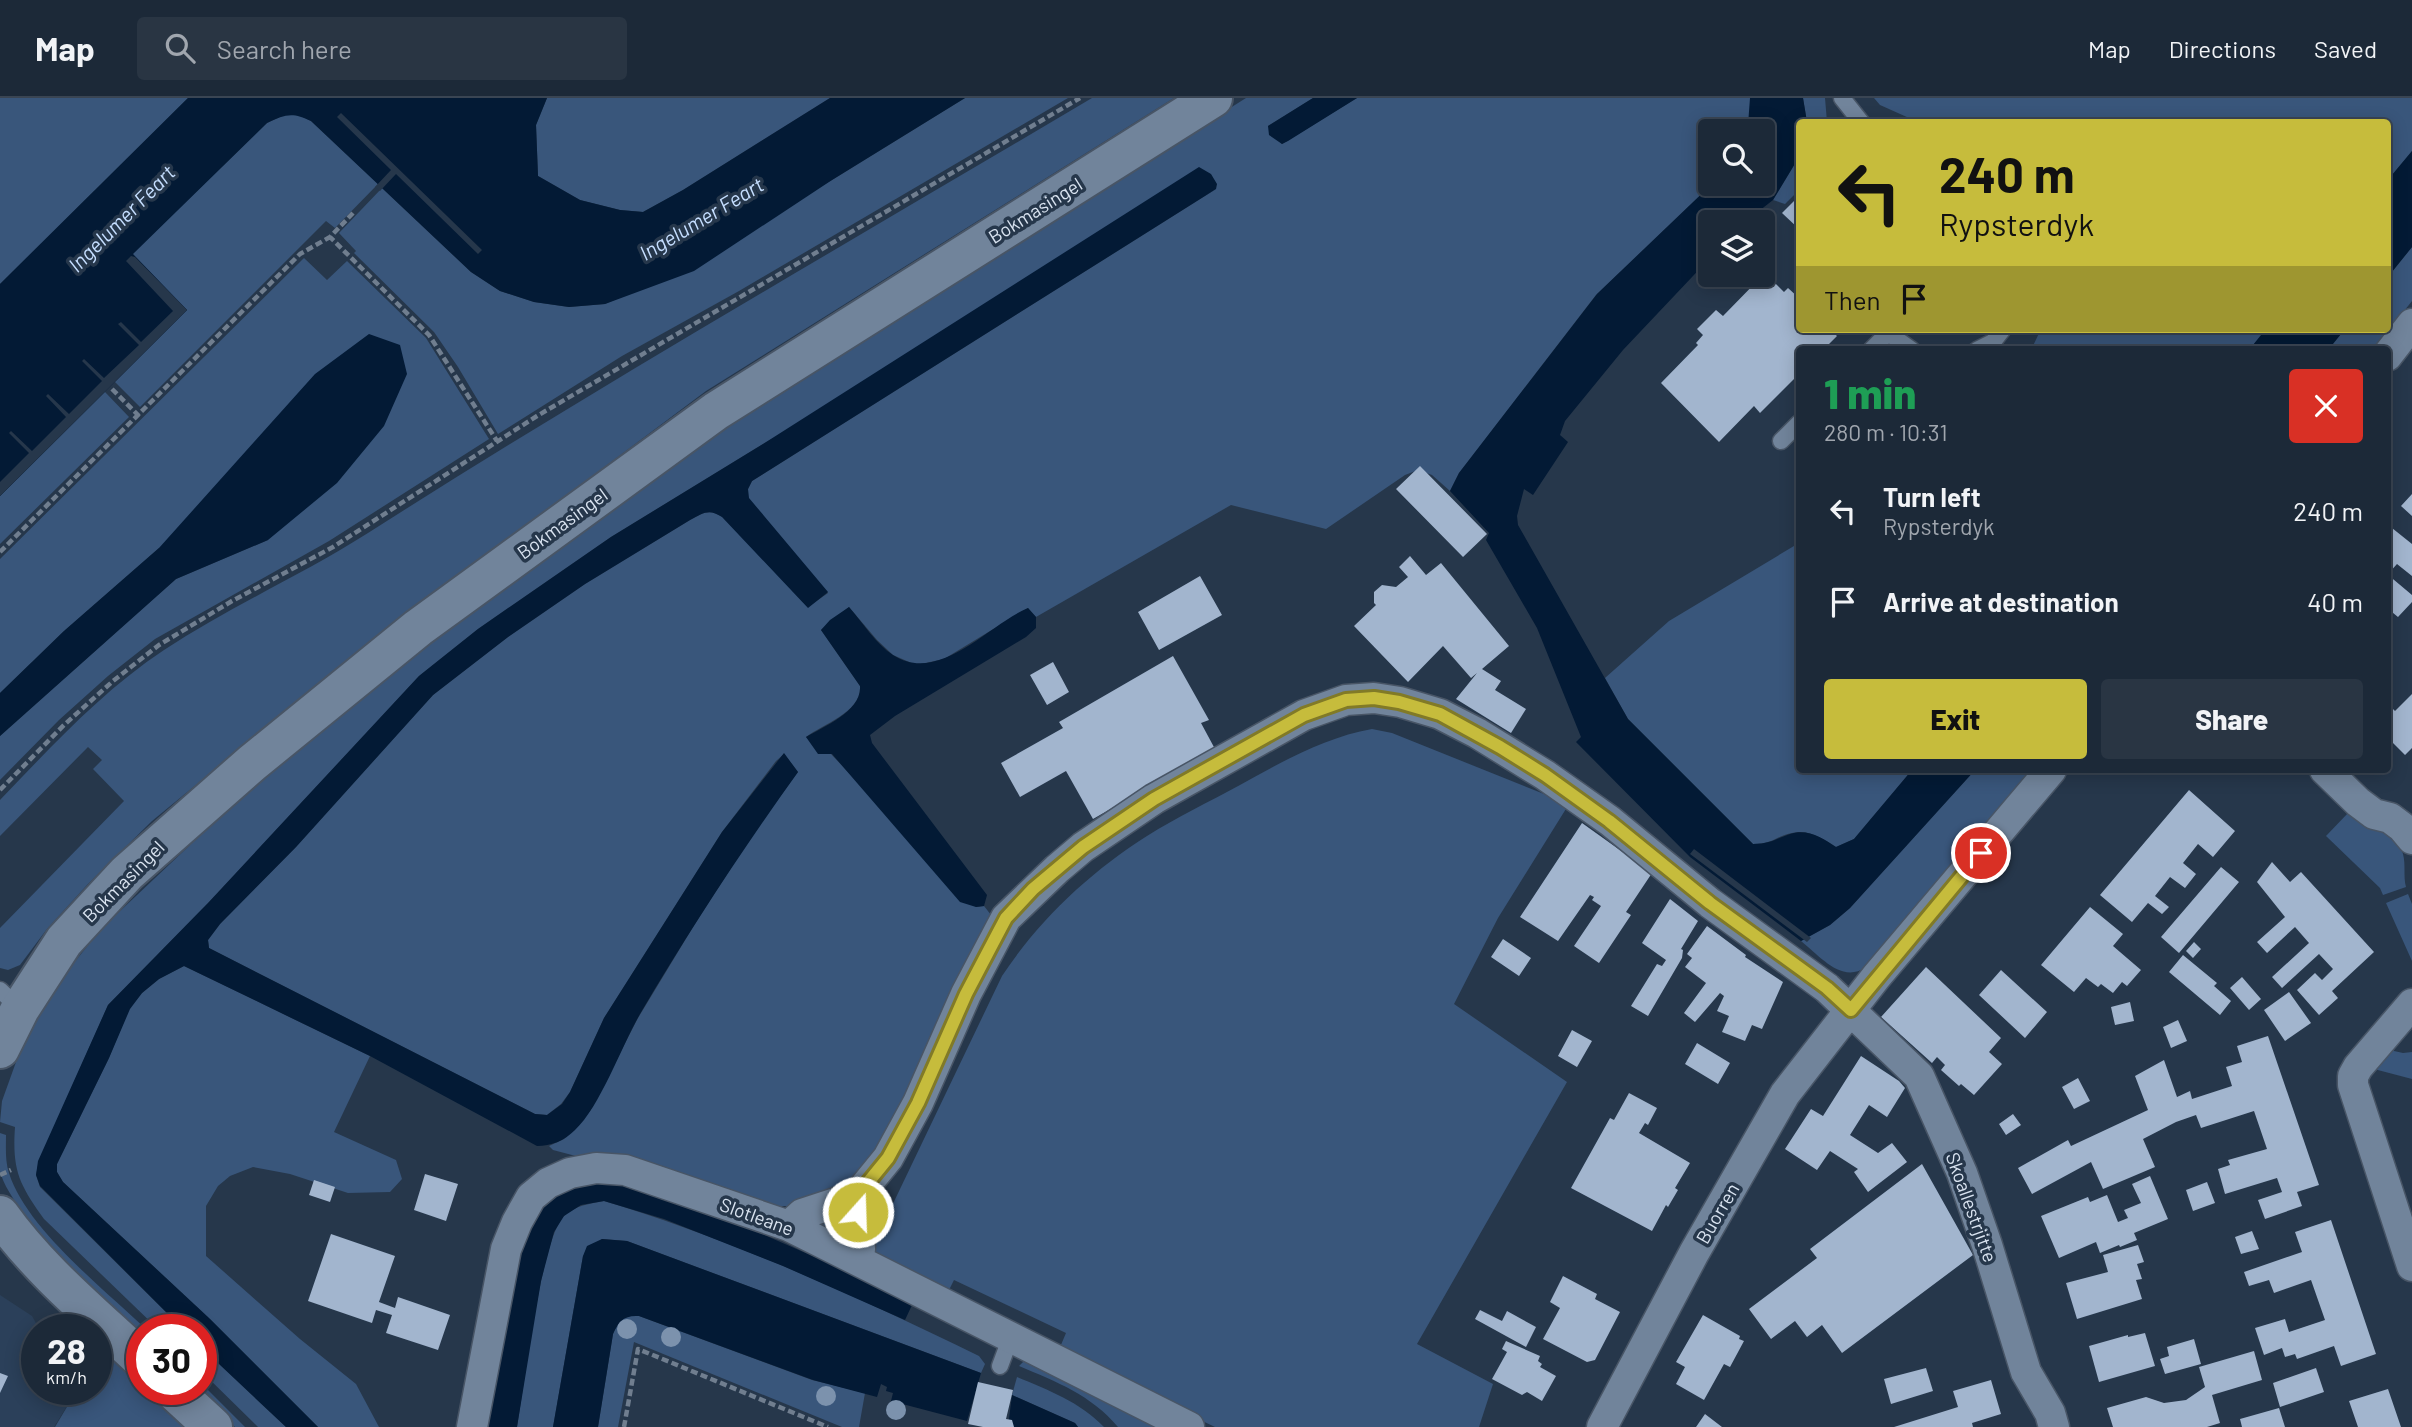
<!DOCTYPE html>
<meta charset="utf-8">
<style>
body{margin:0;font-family:Barlow,sans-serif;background:#293543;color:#f1f3f6;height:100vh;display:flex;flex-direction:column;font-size:26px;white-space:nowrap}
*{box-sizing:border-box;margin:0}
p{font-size:23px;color:#a0a6ae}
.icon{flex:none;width:38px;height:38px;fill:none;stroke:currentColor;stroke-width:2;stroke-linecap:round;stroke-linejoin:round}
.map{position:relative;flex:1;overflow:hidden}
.details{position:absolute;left:1796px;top:248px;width:595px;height:427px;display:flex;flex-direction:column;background:#1c2938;border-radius:7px;box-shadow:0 4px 18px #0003,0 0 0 2px #3a4553}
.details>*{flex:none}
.hud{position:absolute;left:1796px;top:21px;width:595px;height:214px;border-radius:7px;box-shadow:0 4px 18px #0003,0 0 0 2px #3a4553;background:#c6bc3c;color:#111;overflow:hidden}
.fabs{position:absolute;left:1698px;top:21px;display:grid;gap:14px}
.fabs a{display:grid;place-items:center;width:77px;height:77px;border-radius:7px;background:#1c2938;box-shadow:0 4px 18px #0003,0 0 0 2px #3a4553;font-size:35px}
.speed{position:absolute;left:21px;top:1216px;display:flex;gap:14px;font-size:35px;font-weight:700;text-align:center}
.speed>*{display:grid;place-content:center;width:91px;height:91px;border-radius:50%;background:#1c2938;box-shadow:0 4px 18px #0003,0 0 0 2px #3a4553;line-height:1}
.speed small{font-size:18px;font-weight:400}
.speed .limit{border:10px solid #d22;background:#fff;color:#111}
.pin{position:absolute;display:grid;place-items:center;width:60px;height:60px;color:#fff;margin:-30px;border:4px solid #fff;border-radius:50%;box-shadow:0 2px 7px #0007}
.me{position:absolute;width:77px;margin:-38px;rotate:20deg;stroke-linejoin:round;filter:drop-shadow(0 0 5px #0008)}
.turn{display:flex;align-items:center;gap:24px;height:147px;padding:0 28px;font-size:32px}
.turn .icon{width:91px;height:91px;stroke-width:2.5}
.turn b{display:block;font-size:49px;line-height:60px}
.then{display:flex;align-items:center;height:66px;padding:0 28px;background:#0003;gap:14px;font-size:26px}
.round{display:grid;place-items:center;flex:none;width:74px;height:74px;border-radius:7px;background:#293543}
.summary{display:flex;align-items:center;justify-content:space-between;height:119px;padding:0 28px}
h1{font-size:42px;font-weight:800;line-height:52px;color:#1e9e55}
.primary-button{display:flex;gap:14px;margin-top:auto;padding:14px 28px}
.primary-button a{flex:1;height:80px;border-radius:7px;background:#c6bc3c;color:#111;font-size:28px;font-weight:800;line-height:80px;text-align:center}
.primary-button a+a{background:#293543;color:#f1f3f6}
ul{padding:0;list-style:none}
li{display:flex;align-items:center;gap:21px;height:91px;padding:0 28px}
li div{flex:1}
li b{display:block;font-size:26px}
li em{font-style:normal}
header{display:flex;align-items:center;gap:42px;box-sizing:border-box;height:98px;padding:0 35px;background:#1c2938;border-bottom:2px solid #3a4553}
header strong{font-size:33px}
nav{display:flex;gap:38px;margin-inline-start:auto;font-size:24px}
.search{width:490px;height:63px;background:#293543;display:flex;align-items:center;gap:18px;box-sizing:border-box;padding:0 24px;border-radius:7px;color:#a0a6ae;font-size:26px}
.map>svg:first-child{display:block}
</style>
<header>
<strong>Map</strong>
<div class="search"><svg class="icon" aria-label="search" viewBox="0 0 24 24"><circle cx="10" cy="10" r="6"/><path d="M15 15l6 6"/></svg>Search here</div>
<nav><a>Map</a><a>Directions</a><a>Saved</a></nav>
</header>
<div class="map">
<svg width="2412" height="1329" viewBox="0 0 2412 1329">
<rect width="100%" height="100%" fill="#26374b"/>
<!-- built -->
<path fill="#2b405a" d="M0,1197L32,1218L40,1232H37V1292H77L54,1329H0Z"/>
<!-- green -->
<path fill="#39567b" d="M0,0H188L0,186Z
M547,0H830L683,92L643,114L620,112L580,102L538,78L536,27Z
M965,0H1068L739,193L622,258L498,336L458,269L434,234L354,155L356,153L339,135L382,90L471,174L500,193L534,204L569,209L605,206L635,193L832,82Z
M1092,0H1174L706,293L408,516L297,604L152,723L88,786L47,831L20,867L8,872L0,870V830L124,703L93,671L102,662L88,649L0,738V702C51,649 102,593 164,552C229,509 302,477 368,435C606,283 850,144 1092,0Z
M1246,0H1313L1268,28L1282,46L1357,0H1750L1751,2L1748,27L1746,33H1710V86H1712L1596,197L1459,375L1450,393L1432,377L1418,372L1405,377L1326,431L1231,407L1036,519L1028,510L944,561L916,567L893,557L877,542L849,509L821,532L860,588C862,614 823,626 806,639L824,655L831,656L976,809L984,808L995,822L883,1055L856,1085L795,1108H766L553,1052L549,1048L564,1041L590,1013L638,920L693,829L754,734L798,674L784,656L776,663L722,734L604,920L570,994L561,1006L547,1017L535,1016L209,850L208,842L220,826L296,749L433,597L508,539L585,486L690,422C703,415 709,410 723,419L808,509L828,495L748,400V391L752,383L1216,91L763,346L611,439L478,531L419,578L209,804L108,907L39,1063L36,1077L40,1089L184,1232H159L44,1121C19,1086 12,1072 15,1029L0,1024L2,1003L25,939L73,866L101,831L261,680L424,547L729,326Z
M1803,0H1825L1827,24H1807Z
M1874,0H2412V53L2387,83V24H1918L1880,7Z
M297,16L311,23L378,86L335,130L326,123L140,309L115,284L187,212L132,156L267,25L284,17Z
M1799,59V92L1785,106L1773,102Z
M2412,149V203L2373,252H2328L2345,231H2387V180Z
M304,160L327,182L347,163L426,240L489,341L329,443L155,541L108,578L59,622L0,682V638L176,481L268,442L159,450L64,533L0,595V461Z
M2041,231H2266L2249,252H2031Z
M105,294L129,319L0,446V398Z
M1799,445V672H1912L1854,741L1836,749C1823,741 1809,731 1792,735C1775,738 1775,746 1753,746L1628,621L1605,580L1669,523Z
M1372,631L1392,635L1569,706L1498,820L1454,906L1567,984L1417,1246L1493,1286L1479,1329H1215L1058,1254L1066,1235L954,1182L945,1200L883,1168L870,1150L867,1105L889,1114L1002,878C1039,822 1090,774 1147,738C1177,719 1209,704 1240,687C1281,664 1326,639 1372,631Z
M1975,672H2032L1866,869C1842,886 1821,859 1801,843L1830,827L1850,810Z
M2349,714C2366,730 2396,730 2403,756C2406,767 2403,778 2406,789L2383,797L2380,790L2326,738Z
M2408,796L2412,806V863L2386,805Z
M184,868L370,958L334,1034L396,1062L402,1081L390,1094L348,1095L290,1076L253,1069L230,1078L218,1088L206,1108V1158L300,1241L356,1286L379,1329H318L210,1221L63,1084L57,1074V1066L109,960L129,911L142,895L159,881Z
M2392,944L2394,953L2403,955L2412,954V981L2374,971Z
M0,1035L6,1037C6,1050 5,1063 9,1075C26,1130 105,1192 147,1232H142V1239C107,1207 10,1116 0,1073C0,1061 0,1047 0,1035Z
M604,1103C734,1142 858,1199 979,1258L985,1266L981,1275L627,1143L602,1141L583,1158L553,1329H517C524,1290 541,1141 564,1118C575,1107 590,1106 604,1103Z
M849,1110L852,1148L808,1125Z
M629,1217L639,1218L812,1282L865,1295L859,1329H842L634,1244L618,1329H598L613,1236L618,1224Z
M104,1249L142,1284V1292H150L190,1329H55L77,1292H96V1261Z
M201,1249L286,1329H258L201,1273Z
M1025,1262L1173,1329H1118C1091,1297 1057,1284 1019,1268Z
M1017,1279C1048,1292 1080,1304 1104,1329H1078L1075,1325L1012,1297Z
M201,1285L245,1329H235L197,1292H201Z"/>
<!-- water -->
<path fill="#031a35" d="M188,0H547L536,27L538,78L580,102L620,112L643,114L683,92L830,0H965L832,82L694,173L605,206L569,209L534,204L500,193L471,174L311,23C293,14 285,16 267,25L133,156L187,212L0,398V186Z
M1313,0H1357L1288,43L1282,46L1269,37L1268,28Z
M1750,0H1803L1807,24H1799V59L1773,102L1745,124H1710V160L1623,252L1565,323L1560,337L1568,344L1533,397L1524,391L1517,418L1518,427L1628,621L1753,746C1771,746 1775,741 1790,736C1807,730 1823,740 1836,749L1854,741L1912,672H1975L1850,810L1830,827L1801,843L1690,759L1576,644L1581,639L1537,530L1486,442L1489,435L1450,393L1459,375L1597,196L1712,86H1762V33H1746L1748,27Z
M2412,53V149L2387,180V83Z
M1199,69L1211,76L1217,86L1216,91L752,383L748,391L749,400L828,494L808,510L722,419C709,410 703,415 690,422L585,486L508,539L433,597L296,749L220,826L208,842L209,850L535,1016L547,1017L562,1006L570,994L604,920L722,734L784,655L798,674C742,752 689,833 640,916C622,947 600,1009 575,1032C564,1043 551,1048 537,1048L370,958L184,868L159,881L142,895L130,911L109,960L57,1066V1074L63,1084L210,1221L318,1329H286L201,1249V1232H184L40,1088L36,1077L38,1063L108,907L209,804L419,578L478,531L611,439L763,346Z
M2266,231H2345L2328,252H2249Z
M369,236L400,247L407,276L384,328L337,385L268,442L176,481L0,638V595L64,533L159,450L315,276Z
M849,509C863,525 876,546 893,557C939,587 988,527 1028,510L1036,519V530L1026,539L895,618L870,637L872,645L987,797L984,808L976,809L960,804L832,656H818L806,639C824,628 862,613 860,588L821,532L830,522Z
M604,1083L656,1095L698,1108L840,1170L902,1200L912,1207L905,1222L783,1168L664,1121L604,1103L581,1107L564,1118L554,1134L541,1183L517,1329H486C495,1284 516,1133 545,1105C561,1089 583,1087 604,1083Z
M602,1141L627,1143L981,1275L967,1323L891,1303L893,1295L886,1293L887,1289L881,1286L877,1299L813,1282L639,1218C624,1217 619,1223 613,1236L598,1329H553L583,1158L587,1148Z
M1012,1297L1075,1325L1078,1329H1008Z"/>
<!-- pier -->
<path fill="#26374b" d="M341,15L482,152L478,156L396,76L380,93L375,89L391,72L337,19Z
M131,158L135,159L187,212L0,398V384L29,355L9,335L11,333L32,353L66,319L46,298L48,296L69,316L102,283L82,263L84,261L104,280L139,247L118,226L121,224L141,244L173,213L126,163Z
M1694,751L1811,840L1807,844L1690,756Z"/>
<!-- building -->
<path fill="#a2b5ce" d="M1799,98V131L1782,115Z
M1765,175L1784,194L1788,190L1799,200V231H1830L1837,238L1823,252H1799V276L1760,315L1754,308L1719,344L1661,285L1698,247L1696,245L1703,237L1697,231L1716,212L1723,218Z
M1420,368L1487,436L1463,459L1396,391Z
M2412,396V418L2401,408Z
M2387,426L2412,446V478L2397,466L2388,476L2387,475Z
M1410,458L1426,477L1441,465L1509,548L1482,571L1501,583L1495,592L1526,611L1511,635L1456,601L1477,575L1471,580L1443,548L1408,584L1354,528L1376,507L1374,505V494L1382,487L1396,489L1408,479L1399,469Z
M2387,476L2412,497V504L2398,519L2387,510Z
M1200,478L1222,517L1159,552L1138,514Z
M1173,558L1209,622L1201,625L1215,651L1093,721L1066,673L1020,699L1001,665L1063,630L1059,624Z
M1053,564L1069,594L1047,607L1030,577Z
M2412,596V650L2405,657L2387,639V605L2395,613Z
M2189,692L2235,733L2213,759L2198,746L2183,765L2196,776L2185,790L2170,779L2155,798L2169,809L2162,816L2148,805L2132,824L2100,797Z
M1582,725L1652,775L1626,814L1631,817L1599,865L1574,848L1601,808L1592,802L1594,799L1590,797L1558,843L1520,819Z
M2272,764L2290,784L2301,774L2374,854L2332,893L2338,900L2319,917L2297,892L2315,875L2322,882L2333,871L2319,856L2282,890L2272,879L2309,845L2295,829L2267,855L2257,844L2285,819L2257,784Z
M2221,769L2239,784L2179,855L2161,839Z
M1670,801L1698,823L1681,851L1683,852L1682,860L1648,918L1631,908L1657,866L1662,868L1666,862L1642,845Z
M2090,809L2123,836L2113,848L2141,872L2127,888L2122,884L2113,895L2101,886L2098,889L2086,880L2074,894L2041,867Z
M1707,828L1746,857L1745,859L1783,884L1762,931L1752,927L1745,943L1722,934L1729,918L1717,913L1724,898L1720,895L1695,924L1684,915L1706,885L1685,869L1692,860L1687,856Z
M1503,841L1531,860L1519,878L1491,859Z
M2194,844L2201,851L2193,860L2186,853Z
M2183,857L2217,885L2214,888L2231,903L2220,917L2169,874Z
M1926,869L2001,940L1989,954L2002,966L1974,997L1961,986L1959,988L1941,972L1945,967L1937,959L1932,965L1881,919Z
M2001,872L2047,914L2025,940L1979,897Z
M2242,879L2261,901L2249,912L2230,890Z
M2289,894L2311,925L2285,943L2264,912Z
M2130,904L2134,923L2115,927L2111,909Z
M2178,922L2187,943L2171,950L2163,929Z
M1572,932L1592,943L1577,969L1558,958Z
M2268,938L2319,1087L2297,1094L2302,1108L2265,1121L2258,1102L2282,1094L2277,1080L2225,1096L2218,1071L2230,1067L2228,1062L2267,1051L2254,1013L2201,1030L2196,1017L2176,1024L2143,1041L2155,1069L2103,1091L2091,1064L2032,1096L2018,1070L2068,1042L2071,1048L2148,1012L2135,978L2164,962L2177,999L2190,993L2192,1001L2232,988L2226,969L2242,964L2237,948Z
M1697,945L1730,965L1718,986L1685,966Z
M1861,958L1899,983L1905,990L1887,1019L1869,1007L1850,1037L1878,1055L1892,1045L1907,1064L1868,1094L1854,1074L1858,1071L1830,1053L1817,1072L1785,1051L1811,1011L1823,1018Z
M2078,980L2090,1003L2074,1011L2062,989Z
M1629,995L1657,1010L1648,1027L1645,1025L1639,1035L1690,1065L1675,1090L1678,1092L1668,1109L1666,1107L1652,1133L1571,1090L1610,1020L1614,1022Z
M2013,1016L2021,1027L2006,1037L1999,1026Z
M1922,1066L1973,1157L1842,1255L1822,1227L1807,1239L1795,1223L1771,1241L1749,1211L1817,1160L1810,1151Z
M425,1076L458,1086L446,1123L414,1112Z
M2150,1078L2168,1121L2134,1135L2137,1142L2120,1149L2119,1147L2100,1155L2096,1144L2059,1160L2041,1118L2088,1099L2090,1104L2107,1097L2118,1124L2128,1120L2124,1112L2141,1105L2132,1086Z
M314,1082L335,1089L330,1104L309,1097Z
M2207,1084L2215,1105L2193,1113L2186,1092Z
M2331,1122L2376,1256L2341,1268L2334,1248L2297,1261L2295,1256L2285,1259L2282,1250L2264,1257L2255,1230L2285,1221L2289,1234L2325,1222L2311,1182L2274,1195L2269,1182L2249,1188L2244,1174L2302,1154L2295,1134Z
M2252,1133L2259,1151L2241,1156L2235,1139Z
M331,1136L395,1158L379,1204L395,1210L398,1199L450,1217L438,1252L386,1235L392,1217L376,1212L372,1225L308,1203Z
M2138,1147L2144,1164L2137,1166L2142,1181L2136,1182L2142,1201L2077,1221L2066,1185L2108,1174L2103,1157Z
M1563,1178L1597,1196L1595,1201L1620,1214L1595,1262L1587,1264L1543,1241L1560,1210L1550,1204Z
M1480,1212L1502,1223L1507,1213L1536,1229L1526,1249L1475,1221Z
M1703,1217L1740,1238L1739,1241L1744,1243L1730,1269L1724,1266L1704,1302L1676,1286L1685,1269L1676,1264Z
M2145,1235L2155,1268L2099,1284L2089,1248L2128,1237V1239Z
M2194,1241L2201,1266L2165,1276L2160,1261L2169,1258L2167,1249Z
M1506,1243L1540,1258L1538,1263L1542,1266L1540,1269L1556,1278L1542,1303L1527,1294L1522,1297L1492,1281L1507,1254L1502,1251Z
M2254,1253L2262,1282L2212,1297L2220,1325L2207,1329H2113L2107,1310L2146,1299L2164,1305L2186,1302L2205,1289L2199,1269Z
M1926,1270L1933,1293L1891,1306L1884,1281Z
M2316,1270L2324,1294L2280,1309L2273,1285Z
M0,1275L8,1278L0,1295Z
M1991,1282L2001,1316L1972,1325L1973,1329H1894L1958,1309L1953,1293Z
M978,1284L1013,1292L1006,1321L1012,1322L1014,1329H983L968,1326Z
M2388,1291L2401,1329H2358L2349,1303Z
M2279,1310L2285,1329H2242L2240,1321Z
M1705,1316L1722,1329H1696Z"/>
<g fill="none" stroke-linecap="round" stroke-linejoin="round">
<!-- lane casing -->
<g stroke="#485566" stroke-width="19">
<path id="lane" d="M1842,0L1861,24
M1871,252L1888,235L1912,252
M1977,252L1993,244L2003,231
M1781,343L1799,325
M0,892L20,911
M1000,1268L1010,1241"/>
</g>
<!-- street casing -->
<g stroke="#485566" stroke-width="33">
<path id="street" d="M2387,258L2412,226
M2325,672L2358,704L2374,716L2390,720L2402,729L2412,741
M2412,906L2358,969L2353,978V987L2412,1168
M789,1128L802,1116L857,1098L888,1060L918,1005L966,896L1006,820L1057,771L1083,749L1154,701L1304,617L1346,602L1374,600L1400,604L1440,616L1477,635L1545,677L1610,723L1710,805L1827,890L1919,978L1962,1075L1987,1147L2026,1274L2050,1315L2054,1329
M857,1162L860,1151L857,1098
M472,1329L506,1151L517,1124L531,1099L548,1085L570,1075L596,1070L625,1072L789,1128L1189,1329
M1602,1329L1694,1155L1785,996L1876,879L2051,672"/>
</g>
<!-- secondary casing -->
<g stroke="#485566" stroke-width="42">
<path id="secondary" d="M0,951L20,911L64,843L127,775L252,665L418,530L716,313L1213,0
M0,1117C39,1172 93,1216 142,1262
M173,1292L213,1329"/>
</g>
<!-- path -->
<path stroke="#707e8f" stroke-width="4.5" stroke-dasharray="7 3.5" stroke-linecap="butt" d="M353,115L330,139L429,237L497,343
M112,291L139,318
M0,454L300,156L330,139
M0,692L64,627L113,583L159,547L232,503L333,449L537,318L1080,0
M0,1077L11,1072
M624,1329L638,1251L828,1329"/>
<!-- lane -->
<use href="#lane" stroke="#71849b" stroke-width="16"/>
<!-- street -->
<use href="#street" stroke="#71849b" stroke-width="30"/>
<!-- secondary -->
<use href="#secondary" stroke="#71849b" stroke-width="38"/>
</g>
<!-- trees -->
<g fill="#7c92ad">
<circle cx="627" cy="1231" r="10"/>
<circle cx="671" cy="1239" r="10"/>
<circle cx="826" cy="1298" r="10"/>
<circle cx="896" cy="1312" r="10"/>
</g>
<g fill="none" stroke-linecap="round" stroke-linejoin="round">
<!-- route casing -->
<g stroke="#817a27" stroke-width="18">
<path id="route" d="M858,1114L857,1098L888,1060L918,1005L966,896L997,837L1006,820L1033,791L1083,749L1154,701L1304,617L1346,602L1374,600L1399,604L1440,616L1500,649L1545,677L1609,723L1710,805L1827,890L1851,912L1981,755"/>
</g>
<!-- route -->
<use href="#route" stroke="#c6bc3c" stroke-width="12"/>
</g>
<g text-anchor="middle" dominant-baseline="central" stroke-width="7" stroke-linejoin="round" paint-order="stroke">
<!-- street labels -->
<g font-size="19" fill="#dae4f1" stroke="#26374b">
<text transform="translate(1035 112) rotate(-32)">Bokmasingel</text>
<text transform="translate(562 425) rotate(-36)">Bokmasingel</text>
<text transform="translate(123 783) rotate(-45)">Bokmasingel</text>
<text transform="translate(1972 1109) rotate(70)">Skoallestrjitte</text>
<text transform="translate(1717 1115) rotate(-60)">Buorren</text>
<text transform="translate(757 1118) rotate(20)">Slotleane</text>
</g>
<!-- water labels -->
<g font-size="21" font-style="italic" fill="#c5deff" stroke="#26374b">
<text transform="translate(121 120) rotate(-45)">Ingelumer Feart</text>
<text transform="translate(701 120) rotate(-31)">Ingelumer Feart</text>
</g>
</g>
</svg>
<div class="fabs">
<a><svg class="icon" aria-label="search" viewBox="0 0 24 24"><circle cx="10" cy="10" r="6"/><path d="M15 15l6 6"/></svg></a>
<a><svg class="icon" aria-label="layers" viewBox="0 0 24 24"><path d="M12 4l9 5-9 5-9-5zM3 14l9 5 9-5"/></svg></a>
</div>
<div class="speed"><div>28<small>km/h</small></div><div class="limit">30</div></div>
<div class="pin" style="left:1981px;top:755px;background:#d93025"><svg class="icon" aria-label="arrive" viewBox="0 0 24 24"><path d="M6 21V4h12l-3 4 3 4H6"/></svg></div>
<svg class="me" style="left:858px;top:1114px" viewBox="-20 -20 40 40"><circle r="17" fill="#c6bc3c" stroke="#fff" stroke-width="3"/><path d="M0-11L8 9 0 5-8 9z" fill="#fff"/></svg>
<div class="hud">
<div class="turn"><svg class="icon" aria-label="left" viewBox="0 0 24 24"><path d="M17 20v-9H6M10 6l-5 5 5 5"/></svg><div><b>240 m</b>Rypsterdyk</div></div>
<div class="then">Then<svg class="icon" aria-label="arrive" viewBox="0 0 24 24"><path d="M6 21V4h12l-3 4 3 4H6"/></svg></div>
</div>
<section class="details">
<div class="summary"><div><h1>1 min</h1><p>280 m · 10:31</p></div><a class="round" style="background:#d93025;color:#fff"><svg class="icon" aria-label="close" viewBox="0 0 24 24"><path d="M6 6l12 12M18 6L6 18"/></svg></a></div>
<ul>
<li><svg class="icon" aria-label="left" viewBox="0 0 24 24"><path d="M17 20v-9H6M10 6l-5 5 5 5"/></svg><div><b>Turn left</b><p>Rypsterdyk</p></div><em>240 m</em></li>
<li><svg class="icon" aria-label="arrive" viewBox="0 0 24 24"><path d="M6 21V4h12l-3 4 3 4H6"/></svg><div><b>Arrive at destination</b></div><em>40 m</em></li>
</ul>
<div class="primary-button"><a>Exit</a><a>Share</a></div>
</section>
</div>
